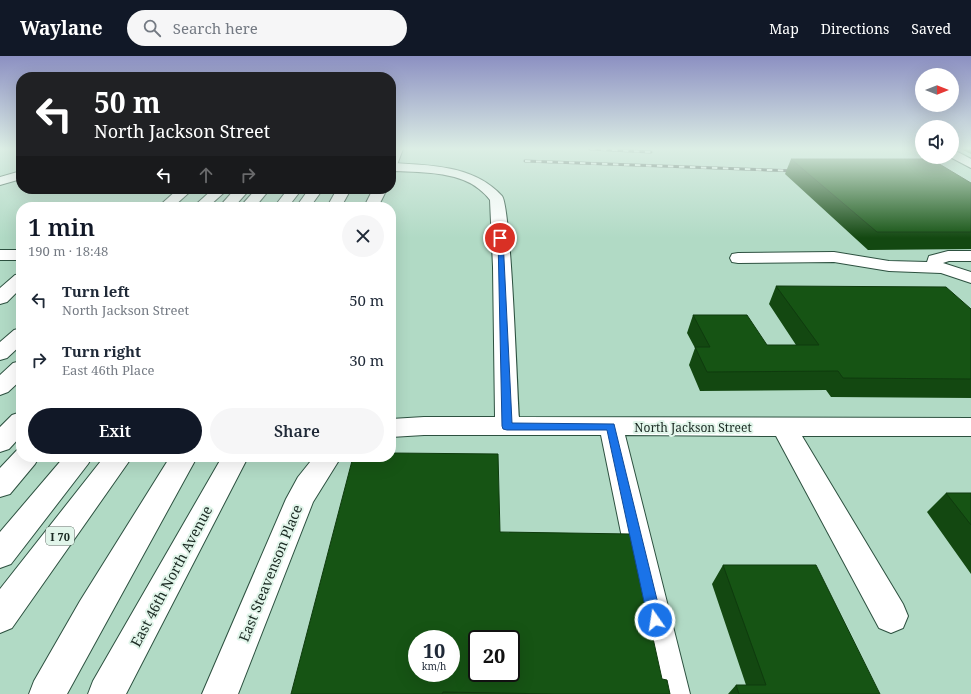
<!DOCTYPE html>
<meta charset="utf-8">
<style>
body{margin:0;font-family:"Noto Serif",serif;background:#f6f6f7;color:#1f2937;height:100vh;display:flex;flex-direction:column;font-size:15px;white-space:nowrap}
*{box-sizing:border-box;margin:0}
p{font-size:13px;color:#747a83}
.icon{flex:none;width:22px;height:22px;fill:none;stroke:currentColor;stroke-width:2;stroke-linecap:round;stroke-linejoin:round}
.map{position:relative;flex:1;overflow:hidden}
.panel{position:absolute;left:16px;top:146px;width:380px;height:260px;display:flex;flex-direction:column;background:#fff;border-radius:16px;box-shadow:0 4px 16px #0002}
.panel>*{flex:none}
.guide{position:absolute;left:16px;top:16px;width:380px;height:122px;border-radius:16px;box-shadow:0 4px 16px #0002;background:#202124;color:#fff;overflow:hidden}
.needle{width:26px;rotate:90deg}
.controls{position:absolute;left:915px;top:12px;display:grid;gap:8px}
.controls a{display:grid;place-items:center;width:44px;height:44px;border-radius:50%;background:#fff;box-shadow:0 4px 16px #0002;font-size:20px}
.speed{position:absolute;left:408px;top:574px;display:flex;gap:8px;font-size:20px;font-weight:700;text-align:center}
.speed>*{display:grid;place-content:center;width:52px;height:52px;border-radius:50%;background:#fff;box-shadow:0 4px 16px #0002;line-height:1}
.speed small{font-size:10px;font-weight:400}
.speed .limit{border:2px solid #111;border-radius:6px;background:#fff;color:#111}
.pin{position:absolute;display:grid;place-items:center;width:34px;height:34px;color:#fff;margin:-17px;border:2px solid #fff;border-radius:50%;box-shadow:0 1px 4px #0007}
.me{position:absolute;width:44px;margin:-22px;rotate:347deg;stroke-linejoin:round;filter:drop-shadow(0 0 3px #0008)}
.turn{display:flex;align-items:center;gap:14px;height:84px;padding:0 12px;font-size:18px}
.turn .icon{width:52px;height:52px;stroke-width:2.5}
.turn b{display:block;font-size:28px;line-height:34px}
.lanes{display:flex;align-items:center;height:38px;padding:0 12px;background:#0003;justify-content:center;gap:20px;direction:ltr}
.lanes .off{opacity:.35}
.round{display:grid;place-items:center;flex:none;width:42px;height:42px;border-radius:21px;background:#f6f6f7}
.head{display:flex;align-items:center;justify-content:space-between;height:68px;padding:0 12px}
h1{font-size:24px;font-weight:600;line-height:30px;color:#111827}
.action{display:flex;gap:8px;margin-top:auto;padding:8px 12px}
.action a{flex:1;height:46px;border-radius:24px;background:#111827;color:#fff;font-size:16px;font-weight:600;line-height:46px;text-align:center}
.action a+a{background:#f6f6f7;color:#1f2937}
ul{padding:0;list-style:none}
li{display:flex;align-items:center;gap:12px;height:60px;padding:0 12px}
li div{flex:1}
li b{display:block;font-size:15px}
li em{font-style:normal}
header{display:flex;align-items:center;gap:24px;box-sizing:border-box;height:56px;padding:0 20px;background:#111827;color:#fff}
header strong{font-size:19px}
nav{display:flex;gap:22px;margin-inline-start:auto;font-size:14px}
.search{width:280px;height:36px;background:#f6f6f7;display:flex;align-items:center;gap:10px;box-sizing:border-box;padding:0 14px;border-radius:22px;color:#747a83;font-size:15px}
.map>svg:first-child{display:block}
</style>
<header>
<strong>Waylane</strong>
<div class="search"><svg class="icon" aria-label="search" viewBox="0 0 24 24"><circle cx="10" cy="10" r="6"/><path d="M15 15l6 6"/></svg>Search here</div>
<nav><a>Map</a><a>Directions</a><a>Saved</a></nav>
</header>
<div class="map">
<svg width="971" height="638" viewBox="0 0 971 638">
<rect width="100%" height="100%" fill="#b1dac5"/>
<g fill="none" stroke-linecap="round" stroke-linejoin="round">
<!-- minor casing -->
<g stroke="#2d5140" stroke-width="2">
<path id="minor" d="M952,93L971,103V112L950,101H952Z
M391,107C429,109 474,109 502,140C511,151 517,333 519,361L971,362V380H802L903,548L908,560L903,572L891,577L879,572L776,380L625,379L690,638H654L601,379H424L391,381V363L424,361H495L493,211L490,144C487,140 483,136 479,133C458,115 417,116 391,115Z
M21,115V123L0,129V121Z
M0,194H21V204H0Z
M948,195H971V205H949L943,207L971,216V227L941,217L889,215L834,206L738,207L732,206L730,202L732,198L738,197L834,196L889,205L927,206L929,200Z
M21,218V232L7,246L0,248V232L15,219Z
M314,401H341L313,446L238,638H202L286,443L298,421Z"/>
</g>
<!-- major casing -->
<g stroke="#2d5140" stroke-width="2">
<path id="major" d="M392,93H403L395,114L391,115Z
M178,133H193L173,151H158Z
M373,133H387L378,151H364Z
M21,272V289L7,302L0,304V286L14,274Z
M222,401H248L126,638H88L93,625Z"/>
</g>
<!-- highway casing -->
<g stroke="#2d5140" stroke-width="2">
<path id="highway" d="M213,133H228L208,151H193Z
M235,133H250L234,151H219Z
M256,133H270L255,151H240Z
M288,133H302L288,151H274Z
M309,133H323L310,151H296Z
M337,133H351L341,151H327Z
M21,305V324L8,336L0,339V319L13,307Z
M21,356V380L9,393L0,396V371L12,359Z
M21,393V401H39L35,408L10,438L0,441V412L17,394Z
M64,401H92L88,408L11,508L0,512V476Z
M104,401H132L12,572L0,577V533Z
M170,401H197L67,638H29L34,625L80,545Z"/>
</g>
<!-- minor -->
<use href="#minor" fill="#fff" fill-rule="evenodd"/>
<!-- major -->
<use href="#major" fill="#fff" fill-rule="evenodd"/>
<!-- highway -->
<use href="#highway" fill="#fff" fill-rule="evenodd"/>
<!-- rail casing -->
<g stroke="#2c3e36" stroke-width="3">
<path id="rail" d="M590,93L651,96
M525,105L797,115"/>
</g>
<!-- rail -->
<use href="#rail" stroke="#e1f5ea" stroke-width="2" stroke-dasharray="5.5" stroke-linecap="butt"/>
</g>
<!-- wall -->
<path fill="#134811" d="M961,93H971V98Z
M791,103L971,127V193L868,194L785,118Z
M776,230L971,253V342L831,341L826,334L700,335L689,309L695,292L687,277L693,259L767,289H796L769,248Z
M946,437H971V518L927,456Z
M500,476L662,623L670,638H291Z
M723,509L880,638H728L736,629H746L712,528Z"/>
<!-- building -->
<path fill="#165414" stroke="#0f3b0e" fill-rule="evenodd" d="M791,103H931L971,127V176H877Z
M776,230L946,231L971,253V323L843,322L838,315L707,316L695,291H710L693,259H747L767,289H819Z
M391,397L498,398L500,476L630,478L662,623L667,624L670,638H554L443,636L442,638H291L353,401H391ZM417,583H451V617H417ZM477,583H511V617H477Z
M946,437H971V469Z
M723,509H816L880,638H739L736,629H766Z"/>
<!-- sky -->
<linearGradient id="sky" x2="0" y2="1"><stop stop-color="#8c90c2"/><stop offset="0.51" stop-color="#dceee5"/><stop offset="1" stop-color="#dceee5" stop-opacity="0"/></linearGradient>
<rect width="971" height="182" fill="url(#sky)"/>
<!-- route -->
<path fill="#1a73e8" stroke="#114b97" d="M498,181L503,182L512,367L614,368L662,564L660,568L655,570L650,568L648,564L607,374H507L503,373L502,370Z"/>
<g text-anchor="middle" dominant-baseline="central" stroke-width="4" stroke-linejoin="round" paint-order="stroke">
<!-- shield labels -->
<rect fill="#e1f5ea" stroke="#56665e" stroke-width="1" x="46" y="471" width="28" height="18" rx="3"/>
<g font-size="11" font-weight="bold" fill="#1a2922">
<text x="60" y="480">I 70</text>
</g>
<!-- street labels -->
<g font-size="12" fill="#1a2922" stroke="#e1f5ea">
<text x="693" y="371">North Jackson Street</text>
</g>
<!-- near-street labels -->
<g font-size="14" fill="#1a2922" stroke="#e1f5ea">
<text transform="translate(270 517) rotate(-68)">East Steavenson Place</text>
<text transform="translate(171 520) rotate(-62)">East 46th North Avenue</text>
</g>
</g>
</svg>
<div class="controls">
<a><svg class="needle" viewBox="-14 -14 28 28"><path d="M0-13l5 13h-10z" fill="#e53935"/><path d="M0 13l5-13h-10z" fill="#747a83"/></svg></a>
<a><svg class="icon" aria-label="sound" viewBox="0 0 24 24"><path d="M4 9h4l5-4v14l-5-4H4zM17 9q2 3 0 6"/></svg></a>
</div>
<div class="speed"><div>10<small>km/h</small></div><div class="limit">20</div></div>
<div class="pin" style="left:500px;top:182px;background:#d93025"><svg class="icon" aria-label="arrive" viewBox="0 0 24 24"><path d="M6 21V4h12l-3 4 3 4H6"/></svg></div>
<svg class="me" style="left:655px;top:564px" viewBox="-20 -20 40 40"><circle r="17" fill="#1a73e8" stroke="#fff" stroke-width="3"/><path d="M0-11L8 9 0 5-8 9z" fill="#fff"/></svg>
<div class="guide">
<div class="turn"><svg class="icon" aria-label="left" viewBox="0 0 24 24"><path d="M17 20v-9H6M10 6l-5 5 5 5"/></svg><div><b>50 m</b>North Jackson Street</div></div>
<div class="lanes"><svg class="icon" aria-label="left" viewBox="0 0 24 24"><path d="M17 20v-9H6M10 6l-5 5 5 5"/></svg><svg class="icon off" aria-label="ahead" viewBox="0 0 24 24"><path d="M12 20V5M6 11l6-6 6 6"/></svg><svg class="icon off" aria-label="right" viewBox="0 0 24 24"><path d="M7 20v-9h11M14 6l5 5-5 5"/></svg></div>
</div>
<section class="panel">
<div class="head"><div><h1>1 min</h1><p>190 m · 18:48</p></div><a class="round"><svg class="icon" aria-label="close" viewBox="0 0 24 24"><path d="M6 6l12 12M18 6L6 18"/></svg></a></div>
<ul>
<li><svg class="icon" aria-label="left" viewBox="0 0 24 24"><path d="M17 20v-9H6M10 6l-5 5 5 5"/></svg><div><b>Turn left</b><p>North Jackson Street</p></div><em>50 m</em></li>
<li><svg class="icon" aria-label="right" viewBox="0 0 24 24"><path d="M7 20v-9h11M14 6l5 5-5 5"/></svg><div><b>Turn right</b><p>East 46th Place</p></div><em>30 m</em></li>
</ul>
<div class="action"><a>Exit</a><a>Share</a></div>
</section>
</div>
